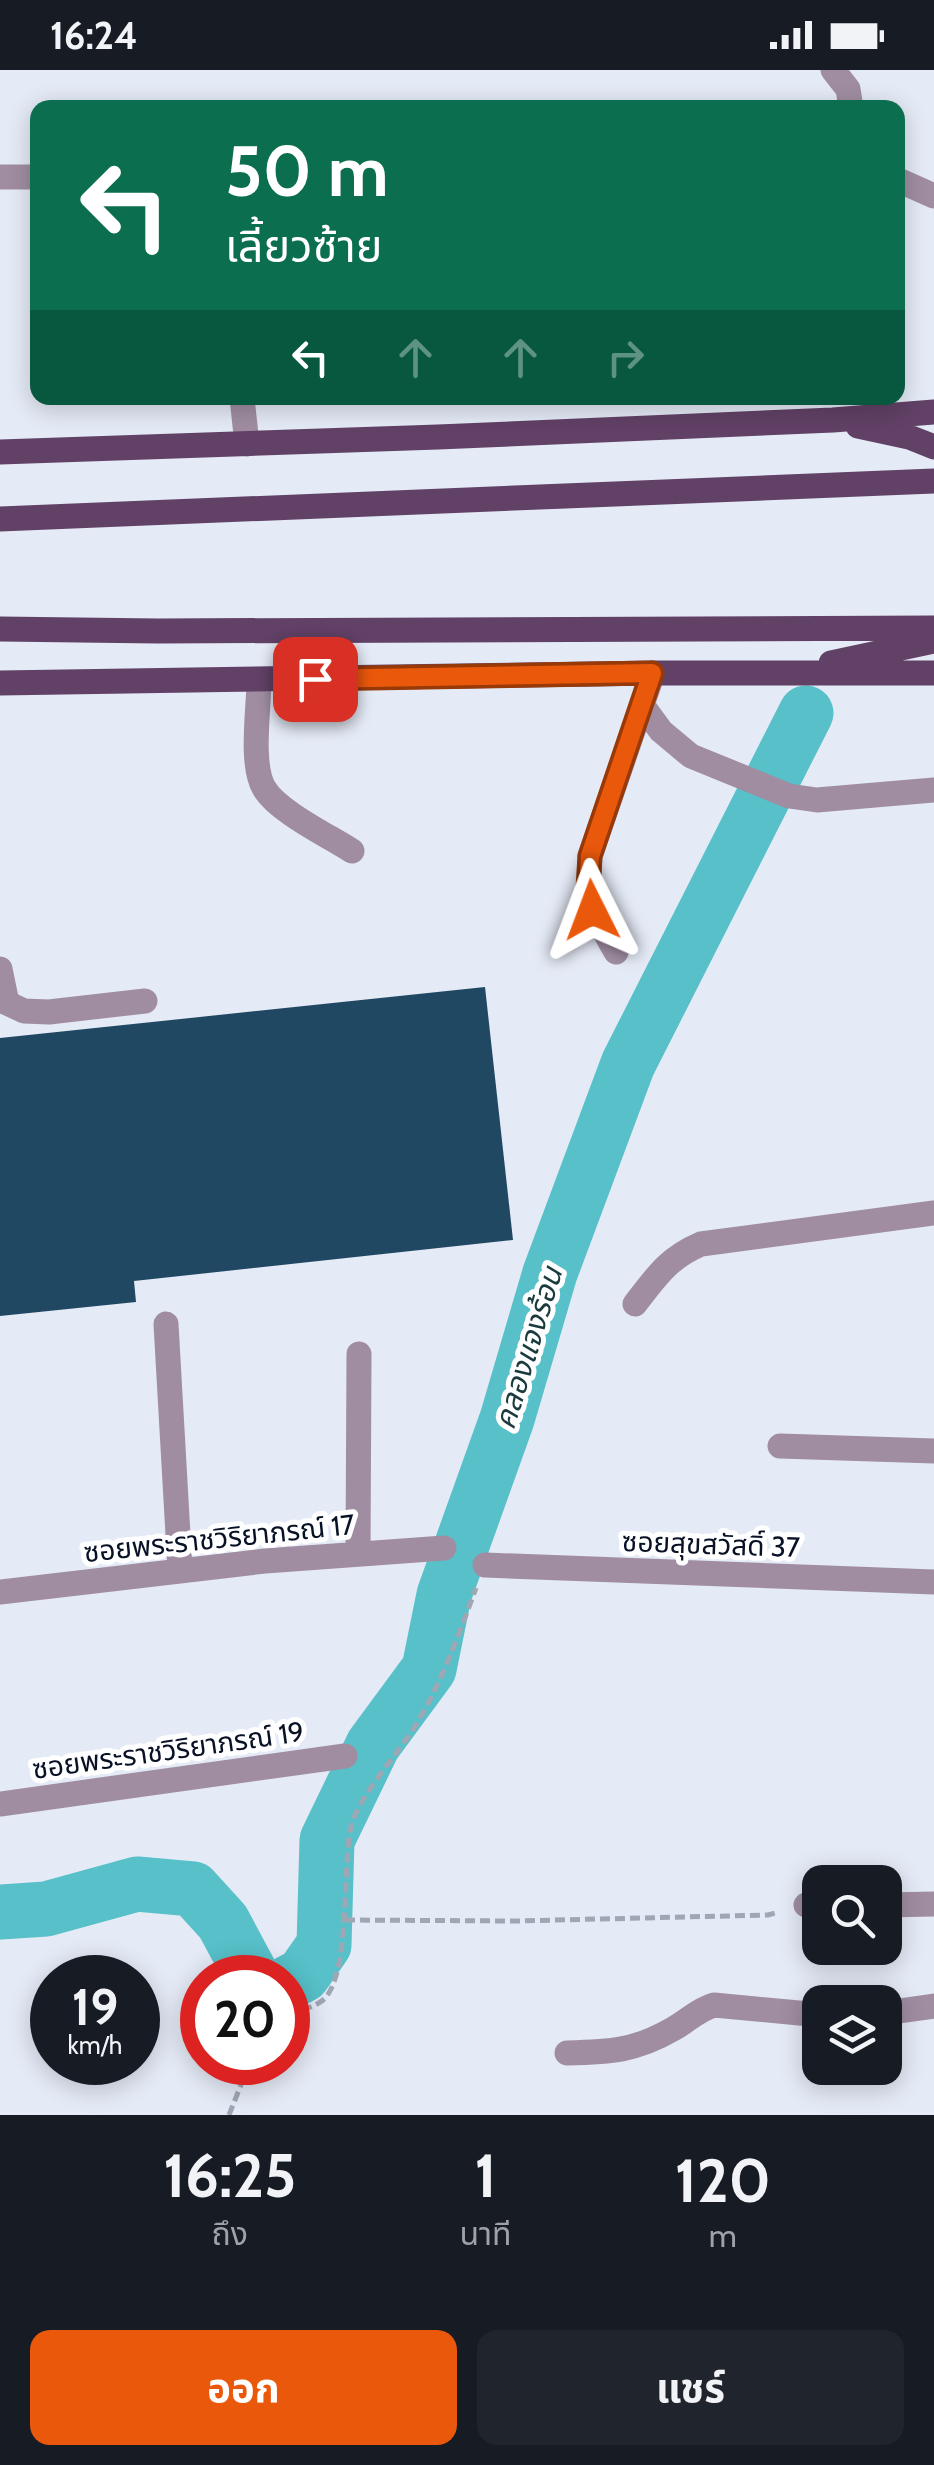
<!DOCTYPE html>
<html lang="th">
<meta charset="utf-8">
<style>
body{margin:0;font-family:Cabin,"Noto Sans Thai",sans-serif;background:#20242c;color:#f1f3f6;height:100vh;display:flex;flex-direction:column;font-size:38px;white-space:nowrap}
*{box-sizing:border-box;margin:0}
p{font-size:32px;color:#9ea1a6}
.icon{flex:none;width:55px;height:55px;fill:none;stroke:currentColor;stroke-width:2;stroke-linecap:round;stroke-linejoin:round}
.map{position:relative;height:2045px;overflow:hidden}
.details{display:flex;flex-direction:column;background:#171b24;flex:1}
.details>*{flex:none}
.banner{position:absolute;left:30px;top:30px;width:875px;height:305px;border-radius:20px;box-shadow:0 5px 25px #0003;background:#0b6e4f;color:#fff;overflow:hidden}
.buttons{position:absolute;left:802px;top:1795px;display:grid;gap:20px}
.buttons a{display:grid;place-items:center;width:100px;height:100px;border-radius:20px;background:#171b24;box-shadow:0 5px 25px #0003;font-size:50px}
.speed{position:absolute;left:30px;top:1885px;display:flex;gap:20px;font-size:50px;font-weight:700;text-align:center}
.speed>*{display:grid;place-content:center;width:130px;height:130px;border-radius:50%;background:#171b24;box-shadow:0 5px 25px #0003;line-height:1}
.speed small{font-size:25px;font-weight:400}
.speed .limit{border:15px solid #d22;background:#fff;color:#111}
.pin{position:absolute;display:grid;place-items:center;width:85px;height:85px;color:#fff;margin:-42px;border-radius:20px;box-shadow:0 5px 15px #0006}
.me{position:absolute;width:110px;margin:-55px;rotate:357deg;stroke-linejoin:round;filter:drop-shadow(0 0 8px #0008)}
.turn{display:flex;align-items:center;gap:35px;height:210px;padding:0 30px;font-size:45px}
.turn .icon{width:130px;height:130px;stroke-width:2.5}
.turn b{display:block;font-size:70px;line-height:85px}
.lanes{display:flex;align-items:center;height:95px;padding:0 30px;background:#0003;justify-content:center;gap:50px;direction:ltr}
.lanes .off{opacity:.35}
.eta{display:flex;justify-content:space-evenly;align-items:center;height:170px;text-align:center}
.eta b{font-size:60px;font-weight:700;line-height:70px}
.button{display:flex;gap:20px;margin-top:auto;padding:20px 30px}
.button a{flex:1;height:115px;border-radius:20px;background:#ea580c;color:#fff;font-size:40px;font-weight:700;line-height:115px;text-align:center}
.button a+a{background:#20242c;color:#f1f3f6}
.status{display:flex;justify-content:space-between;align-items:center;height:70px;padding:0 50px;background:#171b24;direction:ltr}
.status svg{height:28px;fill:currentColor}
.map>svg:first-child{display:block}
</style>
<div class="status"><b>16:24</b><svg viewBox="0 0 49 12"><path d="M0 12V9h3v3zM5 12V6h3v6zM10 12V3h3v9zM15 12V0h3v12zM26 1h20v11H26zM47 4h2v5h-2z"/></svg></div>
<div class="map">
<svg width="934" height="2045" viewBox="0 0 934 2045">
<rect width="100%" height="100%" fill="#e4eaf6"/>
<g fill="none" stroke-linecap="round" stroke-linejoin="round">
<!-- river -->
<path stroke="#57c0c9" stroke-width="55" d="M0,1842L46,1839L137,1814L193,1819L223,1852L253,1908
M288,1913L303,1905L324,1875L327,1770L373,1675L429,1599L444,1525L507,1349L550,1203L628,994L806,643"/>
</g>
<!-- building -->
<path fill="#214863" d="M485,917L513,1170L134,1211L136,1232L0,1246V968Z"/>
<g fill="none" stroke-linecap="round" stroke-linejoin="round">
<!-- path -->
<path stroke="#9fa6b4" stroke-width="5" stroke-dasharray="10 5" stroke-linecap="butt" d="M345,1850L515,1851L768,1845L779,1842
M288,1945C297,1941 315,1937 323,1930C351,1906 342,1795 351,1757C358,1726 400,1682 417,1653C442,1611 459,1564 476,1518
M229,2045L250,1992"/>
<!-- minor -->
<path stroke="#a08da2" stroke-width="25" d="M833,0L848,19L851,38
M0,107H38
M898,110L934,126
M242,328L247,374
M259,610C259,638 250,694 264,718C277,741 329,766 352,781
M642,635L661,661L691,686L789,726L817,730L934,720
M616,882C593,841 587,835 590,786L653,603
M0,899L7,933L24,941L49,942L145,931
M635,1234C656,1207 668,1188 701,1174L934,1143
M166,1254L180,1500
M780,1376L934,1381
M358,1483L359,1284
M485,1495L934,1512
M0,1522L265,1491L444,1478
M0,1734L345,1686
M806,1835H820
M885,1835L934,1834
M885,1943L934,1936
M567,1983C610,1982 635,1981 673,1959C688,1951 697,1940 714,1935L820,1945"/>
<!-- major -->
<path stroke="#614166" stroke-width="25" d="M858,356L909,367L934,377
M0,382L438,367L833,350L934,342
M0,449L934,411
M0,559L158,561L934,558
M831,593L934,571
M0,613L653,603H934"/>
</g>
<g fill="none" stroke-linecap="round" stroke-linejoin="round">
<!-- route casing -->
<g stroke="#983908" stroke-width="25">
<path id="route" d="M315,609L652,603L590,786L588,818L592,840"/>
</g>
<!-- route -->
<use href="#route" stroke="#ea580c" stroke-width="18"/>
</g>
<g text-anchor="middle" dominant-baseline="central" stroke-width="10" stroke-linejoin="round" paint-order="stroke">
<!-- street labels -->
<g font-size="28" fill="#081125" stroke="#fff">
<text transform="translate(219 1468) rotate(-6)">ซอยพระราชวิริยาภรณ์ 17</text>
<text transform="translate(711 1474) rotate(2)">ซอยสุขสวัสดิ์ 37</text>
<text transform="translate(168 1680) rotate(-8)">ซอยพระราชวิริยาภรณ์ 19</text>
</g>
<!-- water labels -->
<g font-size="30" font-style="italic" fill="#1a3a3d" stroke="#fff">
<text transform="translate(528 1278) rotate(-73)">คลองแจงร้อน</text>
</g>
</g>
</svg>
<div class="buttons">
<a><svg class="icon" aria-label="search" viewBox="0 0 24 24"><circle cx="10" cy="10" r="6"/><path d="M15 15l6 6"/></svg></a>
<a><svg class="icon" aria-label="layers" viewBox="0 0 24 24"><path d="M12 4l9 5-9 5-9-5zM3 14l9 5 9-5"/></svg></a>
</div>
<div class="speed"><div>19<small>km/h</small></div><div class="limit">20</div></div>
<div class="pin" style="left:315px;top:609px;background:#d93025"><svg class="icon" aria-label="arrive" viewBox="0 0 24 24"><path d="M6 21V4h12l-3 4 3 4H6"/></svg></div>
<svg class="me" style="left:592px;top:840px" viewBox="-20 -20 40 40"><path d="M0-17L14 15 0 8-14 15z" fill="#ea580c" stroke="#fff" stroke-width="4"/></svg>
<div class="banner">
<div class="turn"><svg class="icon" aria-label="left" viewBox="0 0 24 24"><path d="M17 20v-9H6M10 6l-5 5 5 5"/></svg><div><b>50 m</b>เลี้ยวซ้าย</div></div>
<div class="lanes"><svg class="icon" aria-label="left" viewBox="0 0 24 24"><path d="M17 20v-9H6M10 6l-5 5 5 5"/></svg><svg class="icon off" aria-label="ahead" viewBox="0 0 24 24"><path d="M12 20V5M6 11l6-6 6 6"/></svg><svg class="icon off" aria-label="ahead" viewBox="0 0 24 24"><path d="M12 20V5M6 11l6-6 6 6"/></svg><svg class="icon off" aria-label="right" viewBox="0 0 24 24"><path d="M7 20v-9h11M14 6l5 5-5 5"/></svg></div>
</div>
</div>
<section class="details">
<div class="eta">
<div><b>16:25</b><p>ถึง</p></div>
<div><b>1</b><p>นาที</p></div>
<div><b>120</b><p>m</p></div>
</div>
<div class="button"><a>ออก</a><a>แชร์</a></div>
</section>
